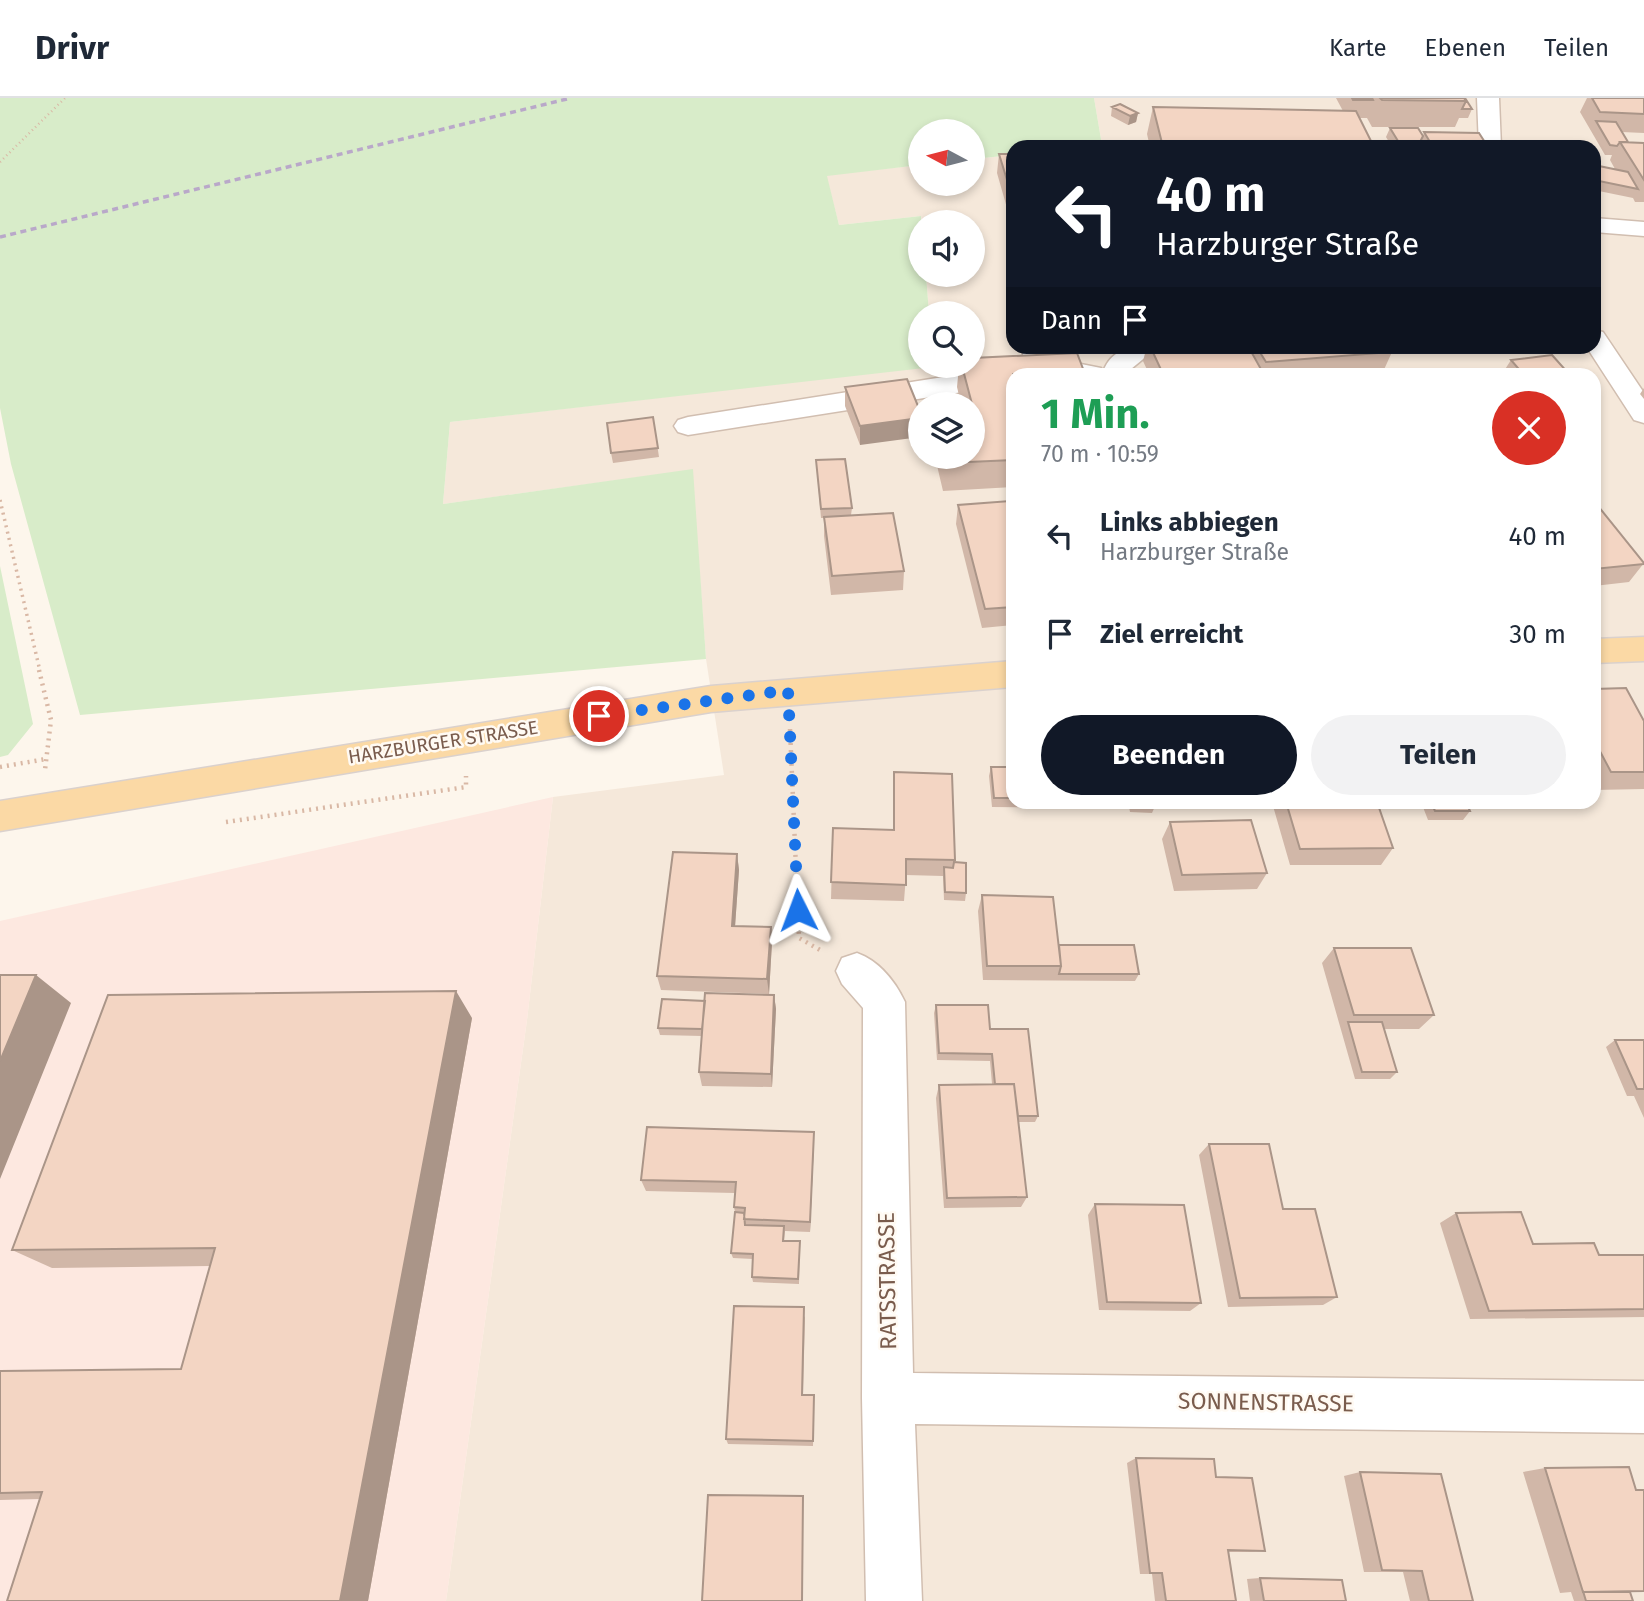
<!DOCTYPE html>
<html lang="de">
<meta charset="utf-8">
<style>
body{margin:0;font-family:"Fira Sans",sans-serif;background:#f2f2f3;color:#1f2937;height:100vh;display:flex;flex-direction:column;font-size:26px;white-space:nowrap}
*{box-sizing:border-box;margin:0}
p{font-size:23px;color:#747a83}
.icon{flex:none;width:38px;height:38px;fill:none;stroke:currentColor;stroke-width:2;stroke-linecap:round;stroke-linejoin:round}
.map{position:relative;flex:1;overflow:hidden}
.details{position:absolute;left:1006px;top:270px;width:595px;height:441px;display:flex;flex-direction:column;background:#fff;border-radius:21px;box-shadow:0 4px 10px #0003}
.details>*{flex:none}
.top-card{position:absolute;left:1006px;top:42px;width:595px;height:214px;border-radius:21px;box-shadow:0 4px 10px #0003;background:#111827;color:#fff;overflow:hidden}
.needle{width:46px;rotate:277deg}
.tools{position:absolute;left:908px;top:21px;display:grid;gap:14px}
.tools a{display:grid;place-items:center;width:77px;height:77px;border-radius:50%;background:#fff;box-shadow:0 4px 10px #0003;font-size:35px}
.pin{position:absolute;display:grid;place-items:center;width:60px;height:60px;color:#fff;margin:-30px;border:4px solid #fff;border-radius:50%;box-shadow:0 2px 7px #0007}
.me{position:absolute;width:77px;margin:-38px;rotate:357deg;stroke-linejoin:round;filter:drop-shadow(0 0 5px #0008)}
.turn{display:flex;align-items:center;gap:24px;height:147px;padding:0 35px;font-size:32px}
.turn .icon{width:91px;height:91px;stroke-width:2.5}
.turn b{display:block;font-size:49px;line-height:60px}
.then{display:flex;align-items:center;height:66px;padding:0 35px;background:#0003;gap:14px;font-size:26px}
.round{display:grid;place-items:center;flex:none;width:74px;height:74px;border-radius:37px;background:#f2f2f3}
.headline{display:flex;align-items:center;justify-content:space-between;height:119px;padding:0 35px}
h1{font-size:42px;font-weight:700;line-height:52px;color:#1e9e55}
.action{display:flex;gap:14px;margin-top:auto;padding:14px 35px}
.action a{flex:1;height:80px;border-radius:42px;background:#111827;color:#fff;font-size:28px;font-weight:700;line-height:80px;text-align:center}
.action a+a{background:#f2f2f3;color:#1f2937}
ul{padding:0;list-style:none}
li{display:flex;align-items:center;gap:21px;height:98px;padding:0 35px}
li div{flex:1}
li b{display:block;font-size:26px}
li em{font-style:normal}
header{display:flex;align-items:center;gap:42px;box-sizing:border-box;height:98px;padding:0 35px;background:#fff;border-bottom:2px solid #e0e1e3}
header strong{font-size:33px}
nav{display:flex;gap:38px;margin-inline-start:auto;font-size:24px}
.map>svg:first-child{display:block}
</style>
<header>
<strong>Drivr</strong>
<nav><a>Karte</a><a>Ebenen</a><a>Teilen</a></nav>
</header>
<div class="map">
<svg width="1644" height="1503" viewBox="0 0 1644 1503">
<rect width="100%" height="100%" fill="#fdf6ec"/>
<!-- residential -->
<path fill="#f5e8da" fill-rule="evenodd" d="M1094,0H1644V1503H446L527,922L553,699L724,677L706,561L692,372L443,406L450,324L933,268H973V215H929L926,177H973V124H922L921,118L839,127L826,77L920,67V86H973V61L1013,57V248H1594V49H1086L1102,47ZM1013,276H1594V704H1013ZM920,306H973V359H920Z"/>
<!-- commercial -->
<path fill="#fde8e0" d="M553,699L527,922L446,1503H0V823Z"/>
<!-- green -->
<path fill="#d8ecc9" d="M0,0H1094L1102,47L1013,49V57L973,61V33H920V67L827,78L839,127L921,118L920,177H926L929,215H920V268L933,269L450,324L443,406L693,371L706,561L80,617L11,366L0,310Z
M0,468L33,626L8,657L0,659Z"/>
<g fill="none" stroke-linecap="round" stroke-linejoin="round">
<!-- minor casing -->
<g stroke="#d1beb0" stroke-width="3">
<path id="minor" d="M1477,0H1499L1501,49H1479Z
M1594,120L1644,124V138L1594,134Z
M1594,232L1603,234L1644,295V325L1634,322L1586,248H1594Z
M1022,248H1049L1051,260L1101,270L1103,274C1112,248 1136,248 1159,248L1131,271L1129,276H1050L1028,272L1024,266Z
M1007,269L1017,271L1020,276H1013V284L994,289L688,337L678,334L674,328L678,322L688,319Z
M857,855C879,863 895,883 905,904L913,1275L1644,1283V1335L915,1326L922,1503H866L862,1300L863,910L842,886L836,873L842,860Z"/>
</g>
<!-- major casing -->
<g stroke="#dad1cd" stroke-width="3">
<path id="major" d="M1644,539V563L1594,565V541Z
M1013,563V589L711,614L0,733V703L711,588Z"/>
</g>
<!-- path-far2 -->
<path stroke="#d9b8a5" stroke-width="2.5" stroke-dasharray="1 3.5" stroke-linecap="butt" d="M0,64L65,0"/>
<!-- path-far1 -->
<path stroke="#d9b8a5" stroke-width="3.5" stroke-dasharray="2 4.5" stroke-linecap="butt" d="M0,402L40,573"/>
<!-- path -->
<path stroke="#d9b8a5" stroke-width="4.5" stroke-dasharray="2 5" stroke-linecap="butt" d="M39,572L51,622L45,672
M790,631L799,840L820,852
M0,669L46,661
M226,724L466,689V678"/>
<!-- minor -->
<use href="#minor" fill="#fff" fill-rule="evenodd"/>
<!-- major -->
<use href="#major" fill="#fbd9a5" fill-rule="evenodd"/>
<!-- rail -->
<path stroke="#b9a8c9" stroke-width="3.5" stroke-dasharray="6 4.5" stroke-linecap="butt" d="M0,139L571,0"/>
</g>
<!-- wall -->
<path fill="#d1b7a8" d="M1336,0H1465L1472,11L1468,20H1459L1455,29H1372L1367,20H1359L1374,49H1150L1147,36L1153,9L1343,13Z
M1587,0H1644V35L1622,34L1628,44L1644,45V104H1635L1633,100L1594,92V67L1615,71L1610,62L1612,57H1605L1580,14Z
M1112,9L1138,15L1136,24L1128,27L1111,18Z
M1390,30L1423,38L1424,34L1488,49H1392L1386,39Z
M999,56H1013V117H1009L997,75Z
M1073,248H1100L1097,254Z
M1147,248H1410L1389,249L1392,254L1382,276H1149L1143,263Z
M1511,262L1569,276H1502Z
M959,268H973L1013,276V389L943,393L935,359H973V306H961L957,289Z
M845,289L920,313L860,347L845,308Z
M1644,290V301L1640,296Z
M653,319L659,359L613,365L611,355Z
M816,362L852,410L851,417L904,473L903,492L831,497L824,438V420H821Z
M1594,403L1644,465L1629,484L1594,488Z
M958,407L1013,416V527L982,530L956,426Z
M1594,591L1644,623V691L1594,692Z
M991,669H1013V704H1076L1074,710L992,709L989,678Z
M894,674L955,762L954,764L966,795L965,803L944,802L943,778L906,777L904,803L831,801L833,730L893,732V692Z
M1128,704H1156V706L1152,715L1130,714Z
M1275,704H1377L1393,750L1381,767H1290L1273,708Z
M1421,704H1466L1470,713L1463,722H1428Z
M1170,724L1267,775L1257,791L1174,793L1162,741Z
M737,756L739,772L735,828L772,844L769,896L661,892L657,878Z
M982,797L1059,847L1139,876L1135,883L983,882L978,813Z
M1334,850L1434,917L1419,931H1384L1397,974L1390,981H1355L1322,865Z
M774,897L776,911L772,989L702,988L699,974L702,938L660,937L658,930L705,902Z
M936,907L990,931L1038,1018L1035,1024H1018L1027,1099L1021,1109L944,1110L936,1000L939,987L992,986L990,963L937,962L934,915Z
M472,920L368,1503L40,1401L0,1402V1273L181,1271L210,1168L52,1170L12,1152Z
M1615,942H1644V1020L1634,998H1627L1606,949Z
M814,1034L810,1134L785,1133L784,1143L800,1148L799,1186L753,1184L752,1179L753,1161L733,1160L731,1155L735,1114L734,1109L735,1095L646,1093L641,1082Z
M1209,1046L1283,1111L1337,1199L1323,1207L1228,1209L1199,1057Z
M1095,1106L1201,1205L1190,1213L1099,1212L1088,1117Z
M1456,1115L1533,1146L1599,1157H1644V1219L1470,1221L1440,1125Z
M805,1218L803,1297H814L813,1348L728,1346L726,1341Z
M1136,1360L1216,1379L1265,1453L1251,1454H1228L1236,1503H1155L1152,1476H1140L1127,1365Z
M1545,1370L1630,1494L1633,1503H1574L1571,1494L1560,1495L1523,1374Z
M1360,1374L1473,1503H1410L1403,1474H1364L1344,1378Z
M1260,1480L1346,1503H1250L1247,1481Z"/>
<!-- shaded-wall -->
<path fill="#aa9588" d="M1138,15L1136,24L1128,27L1130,18Z
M920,320V339L860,347V328Z
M737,756L739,772L734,843L732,828Z
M771,829L772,844L769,896L767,881Z
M36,877L71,905L0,1081V963Z
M456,893L472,920L368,1503H340Z
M774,897L776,911L772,989L771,976Z
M814,1034V1046L810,1134V1124Z"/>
<!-- building -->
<path fill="#f3d5c3" stroke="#aa9588" stroke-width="2" d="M1352,0H1372L1373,2H1353Z
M1380,0H1464L1466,3L1382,2Z
M1464,0H1465L1472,11H1462L1466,3Z
M1592,0H1644V16L1600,14Z
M1120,6L1138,15L1130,18L1112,9Z
M1153,9L1356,13L1374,49H1163Z
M1596,23L1616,24L1628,44H1620L1617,48L1610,47Z
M1390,30H1418L1423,38L1420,44L1398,43Z
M1424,34L1479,35L1488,49H1433Z
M1620,44L1644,45V82Z
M999,56H1013V98H1012Z
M1594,67L1628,74L1638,91L1594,82Z
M1150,248H1248L1262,273L1215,276H1163Z
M1256,248H1388L1392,254L1266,264Z
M1077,255L1085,276H1013V362L946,365L944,359H973V328H977L973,311V306H972L962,268H973V260Z
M1552,257L1569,276H1523L1511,262Z
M907,281L920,313V320L860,328L845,289Z
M653,319L658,350L611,355L607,325Z
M845,361L852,410L821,411L816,362Z
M1010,403L1013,416V509L985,511L958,407Z
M1594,403L1644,465V466L1594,471Z
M893,415L904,473L832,478L824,419Z
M1626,590L1644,623V674H1611L1594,642V591Z
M991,669H1013V700H994Z
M894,674L952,676L955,762L906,761V787L831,784L833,730L894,732Z
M1133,704H1156V706L1133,705Z
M1286,704H1377L1393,750L1300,751Z
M1431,704H1466L1470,713H1435Z
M1251,722L1267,775L1182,777L1170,724Z
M673,754L737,756L732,828L771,829L767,881L657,878Z
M954,764L966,765V795L945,794L944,769L953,770Z
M982,797L1053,799L1061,868H987Z
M1059,847H1134L1139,876H1059L1061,868Z
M1334,850H1411L1434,917H1354Z
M0,877H36L0,963Z
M456,893L340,1503H7L42,1394L0,1395V1273L181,1271L215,1150L12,1152L108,897Z
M705,895L774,897L771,976L699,974Z
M662,901L705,903L702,931L658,930Z
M936,907H988L990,931H1028L1038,1018H1018L1014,986H995L992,956L939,955Z
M1348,924H1382L1397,974H1362Z
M1615,942H1644V991H1637Z
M1014,986L1027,1099L947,1100L939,987Z
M647,1029L814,1034L810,1124L744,1121L745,1110L734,1109L736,1084L641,1082Z
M1209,1046H1269L1283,1111H1315L1337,1199L1240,1200Z
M1095,1106L1184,1107L1201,1205L1107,1204Z
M735,1114L744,1115L745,1127L784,1128L783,1143H800L798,1181L752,1179L753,1156L731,1155Z
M1521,1114L1533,1146L1594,1145L1599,1157H1644V1211L1489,1213L1456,1115Z
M734,1208L804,1209L802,1297H814L813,1343L726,1341Z
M1136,1360L1214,1361L1216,1379L1252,1380L1265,1453L1228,1452L1236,1503H1166L1162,1475H1150Z
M1629,1369L1636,1392H1644V1493L1583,1494L1545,1370Z
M1360,1374L1441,1376L1473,1503H1429L1422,1473L1382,1472Z
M708,1397L803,1398L802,1503H702Z
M1260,1480L1342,1482L1346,1503H1264Z
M1583,1493V1494H1630L1633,1503H1586Z"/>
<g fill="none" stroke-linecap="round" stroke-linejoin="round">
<!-- route -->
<path stroke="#1a73e8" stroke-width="12" stroke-dasharray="0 21.6" d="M599,618L788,592L798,812"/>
</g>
<g text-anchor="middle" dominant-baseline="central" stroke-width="5" stroke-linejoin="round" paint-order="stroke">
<!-- street labels -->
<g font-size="19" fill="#7a5c4d" stroke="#fffaf3">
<text transform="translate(443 644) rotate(-9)">HARZBURGER STRASSE</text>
</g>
<!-- near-street labels -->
<g font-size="23" fill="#7a5c4d" stroke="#fffaf3">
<text transform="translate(887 1183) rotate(-91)">RATSSTRASSE</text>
<text transform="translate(1266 1304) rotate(1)">SONNENSTRASSE</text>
</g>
</g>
</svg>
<div class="tools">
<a><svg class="needle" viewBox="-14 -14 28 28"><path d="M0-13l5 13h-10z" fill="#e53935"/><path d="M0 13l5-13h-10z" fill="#747a83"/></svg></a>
<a><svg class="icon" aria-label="sound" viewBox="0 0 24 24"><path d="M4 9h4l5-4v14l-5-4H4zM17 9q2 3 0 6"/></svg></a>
<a><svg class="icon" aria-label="search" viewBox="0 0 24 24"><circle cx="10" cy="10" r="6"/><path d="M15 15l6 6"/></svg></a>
<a><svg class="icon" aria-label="layers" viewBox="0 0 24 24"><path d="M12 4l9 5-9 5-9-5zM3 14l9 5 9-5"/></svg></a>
</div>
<div class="pin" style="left:599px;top:618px;background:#d93025"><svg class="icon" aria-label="arrive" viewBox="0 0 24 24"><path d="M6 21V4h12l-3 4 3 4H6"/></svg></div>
<svg class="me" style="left:798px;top:812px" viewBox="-20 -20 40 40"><path d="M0-17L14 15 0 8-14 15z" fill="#1a73e8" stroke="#fff" stroke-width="4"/></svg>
<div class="top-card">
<div class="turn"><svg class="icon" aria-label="left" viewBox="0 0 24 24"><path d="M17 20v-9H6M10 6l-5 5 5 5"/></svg><div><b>40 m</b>Harzburger Straße</div></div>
<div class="then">Dann<svg class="icon" aria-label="arrive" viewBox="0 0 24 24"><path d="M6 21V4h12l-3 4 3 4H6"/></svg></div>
</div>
<section class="details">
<div class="headline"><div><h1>1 Min.</h1><p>70 m · 10:59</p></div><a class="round" style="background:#d93025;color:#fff"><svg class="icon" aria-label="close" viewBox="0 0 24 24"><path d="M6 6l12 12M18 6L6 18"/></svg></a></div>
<ul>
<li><svg class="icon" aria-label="left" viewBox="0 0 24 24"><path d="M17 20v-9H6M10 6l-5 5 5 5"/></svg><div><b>Links abbiegen</b><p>Harzburger Straße</p></div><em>40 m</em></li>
<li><svg class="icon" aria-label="arrive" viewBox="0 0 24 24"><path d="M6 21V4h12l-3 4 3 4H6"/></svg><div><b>Ziel erreicht</b></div><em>30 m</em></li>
</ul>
<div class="action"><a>Beenden</a><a>Teilen</a></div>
</section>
</div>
